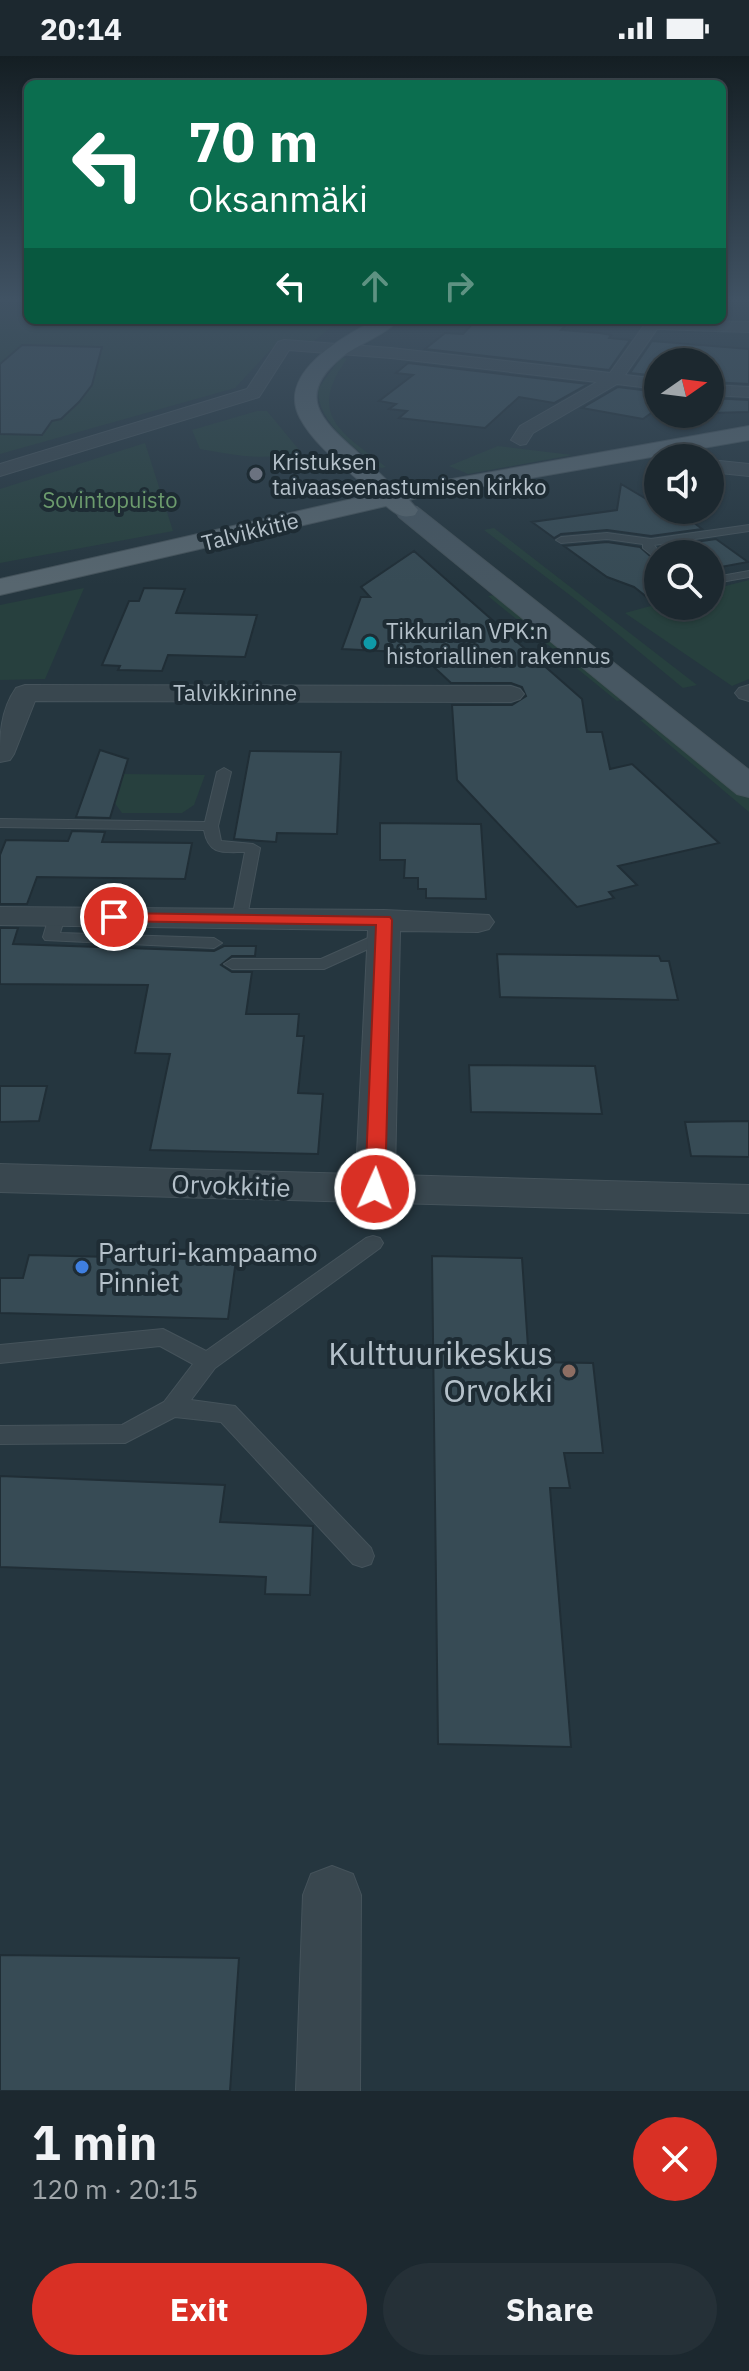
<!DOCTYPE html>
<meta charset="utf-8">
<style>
body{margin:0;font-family:"IBM Plex Sans",sans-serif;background:#253037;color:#f1f3f6;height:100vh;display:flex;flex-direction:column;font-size:30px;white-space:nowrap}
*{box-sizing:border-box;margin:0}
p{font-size:26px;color:#a0a6aa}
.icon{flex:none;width:44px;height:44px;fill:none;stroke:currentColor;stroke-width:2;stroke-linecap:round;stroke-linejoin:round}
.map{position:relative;height:2035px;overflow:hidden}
.side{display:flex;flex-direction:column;background:#1c282f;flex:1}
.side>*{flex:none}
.banner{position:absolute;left:24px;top:24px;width:702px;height:244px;border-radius:12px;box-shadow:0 2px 6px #0004,0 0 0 2px #3a444b;background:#0b6e4f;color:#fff;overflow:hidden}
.needle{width:52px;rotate:76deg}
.controls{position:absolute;left:644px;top:292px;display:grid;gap:16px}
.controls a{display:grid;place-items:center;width:80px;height:80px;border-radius:50%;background:#1c282f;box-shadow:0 2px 6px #0004,0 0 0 2px #3a444b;font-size:40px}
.pin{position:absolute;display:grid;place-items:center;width:68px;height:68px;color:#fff;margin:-34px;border:4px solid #fff;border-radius:50%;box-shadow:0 2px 8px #0007}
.me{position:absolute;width:88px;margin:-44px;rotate:2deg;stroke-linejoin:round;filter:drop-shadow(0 0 6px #0008)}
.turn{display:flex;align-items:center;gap:28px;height:168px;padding:0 32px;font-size:36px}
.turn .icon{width:104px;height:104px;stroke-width:2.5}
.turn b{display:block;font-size:56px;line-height:68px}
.lanes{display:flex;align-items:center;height:76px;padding:0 32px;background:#0003;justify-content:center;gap:40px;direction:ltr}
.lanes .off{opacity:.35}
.round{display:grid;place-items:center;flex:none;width:84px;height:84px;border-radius:42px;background:#253037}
.overview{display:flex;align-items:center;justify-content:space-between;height:136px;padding:0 32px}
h1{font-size:48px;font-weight:700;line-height:60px}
.button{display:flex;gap:16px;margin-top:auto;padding:16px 32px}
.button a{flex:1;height:92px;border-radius:48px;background:#d93025;color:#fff;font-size:32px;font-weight:700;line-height:92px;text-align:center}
.button a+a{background:#253037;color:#f1f3f6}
.status{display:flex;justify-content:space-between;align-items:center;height:56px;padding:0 40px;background:#1c282f;direction:ltr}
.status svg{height:22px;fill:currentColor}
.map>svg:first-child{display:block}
</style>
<div class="status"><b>20:14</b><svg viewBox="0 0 49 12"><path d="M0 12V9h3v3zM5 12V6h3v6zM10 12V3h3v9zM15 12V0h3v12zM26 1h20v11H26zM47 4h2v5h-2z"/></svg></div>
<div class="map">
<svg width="749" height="2035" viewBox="0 0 749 2035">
<rect width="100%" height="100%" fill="#25363f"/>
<!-- green -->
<path fill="#27403e" d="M0,244H28V264H340L303,294L271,293L235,332L0,398Z
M341,301L347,303C306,359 342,377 386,411L381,412C356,393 318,368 318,333Z
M257,355H267L300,395C267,406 234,399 200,393L192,374Z
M145,387L173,475L0,507V433Z
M498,390L572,399L468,418L449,410Z
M494,472L697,629L683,632L579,546L484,474Z
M749,524V623L732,630L625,557L658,548L710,550V534Z
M84,532L45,623L0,624V549Z
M495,539L631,642L617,645L488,540Z
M654,661L749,741V756L640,664Z
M123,718L205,719L194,749L182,757H122L114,746Z"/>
<!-- building -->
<path fill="#374b55" stroke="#202e36" stroke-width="2" d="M476,264L565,270L561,274L600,277L611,279L609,282L630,284L609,314L425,293L445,277L463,278Z
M652,285L749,293V328L710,326V306H658V320L630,317Z
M22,289L102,291L92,329L79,346L61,363L52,365L42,379L0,378V308Z
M408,307L588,328L554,347L519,341L485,372L399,362L407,355L389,353L396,348L379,345L413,319L396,317Z
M618,331L658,336V352L643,363L582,352Z
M710,342L749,344V356L710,357Z
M621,428L658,450V454L688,462L702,473L651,480L607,474L561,478L554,482L532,466L617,454Z
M716,483L748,506L710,513V498H664L660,491Z
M607,486L640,491L658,507V550L634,531L607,521L564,490Z
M414,495L582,643L587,676H602L610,713L632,708L719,787L618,810L637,829L609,836L614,842L577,851L457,724L452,649H512L526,640L522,631L511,627H451L419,597L342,593L361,541H370L361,531Z
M144,532L185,533L176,557L257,559L245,601L168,599L162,615L118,614L120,610L102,609L129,545H139Z
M100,694L128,703L110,762L76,761Z
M250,695L341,696L337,778L277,777L276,786L234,783Z
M380,767L481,768L486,843L426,842V833H418V822H404L405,804H380Z
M72,775L105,776L102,786L192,787L185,823L37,821L27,848H0V799L6,784L68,785Z
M0,872H18L13,888L214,895L224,890H256L255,900H232L221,909L232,916H252L246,958H299L297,980H304L298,1037L323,1038L318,1098L150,1094L170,998L135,997L148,929L0,928Z
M497,898L659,900L661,905H669L678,944L500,941Z
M469,1009L595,1010L602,1058L471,1056Z
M0,1030H47L39,1065L0,1066Z
M749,1065V1101L691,1100L685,1066Z
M29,1199L236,1204L228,1263L0,1257V1222H23Z
M432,1200L522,1202L529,1306L593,1307L603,1397H564L570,1432H550L571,1691L438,1688Z
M0,1420L225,1429L220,1466L313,1470L310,1539L265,1538L266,1521L0,1511Z
M0,1899L239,1902L230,2035H0Z"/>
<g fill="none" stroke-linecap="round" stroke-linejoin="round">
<!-- lane casing -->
<g stroke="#45535b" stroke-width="2">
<path id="lane" d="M749,469V475L654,489L661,498H658V504L643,492V488L607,483L561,487L556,484L561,481L607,477L651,483Z
M749,515V521L710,528V522Z
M224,712L231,716L218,770L221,785L253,788L260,792L246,866L240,868L232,863L245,796C223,796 209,800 204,774L0,771V763L205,766L217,716Z
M57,856L65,861L60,877L214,882L222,887L214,892L45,884L43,881L49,861Z
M384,875L390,877L392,880L390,883L324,913H232L224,908L232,903H321Z
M373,1180L380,1182L383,1187L380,1192L215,1312L191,1344L235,1350L371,1492L374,1500L371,1508L362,1511L353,1508L221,1366L175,1361L125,1387L0,1388V1370L122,1369L164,1346L193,1308L160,1290L0,1307V1289L163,1273L206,1295L366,1182Z"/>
</g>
<!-- street casing -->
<g stroke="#45535b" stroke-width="2">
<path id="street" d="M648,264L749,266V276L657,273L625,319L658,323V333L617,328L533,377L526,388L520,389L511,384L520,370L597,326L391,302L289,294L259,341L0,420V408L247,333L278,286L284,284L391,292L610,317Z
M710,329L749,331V341L710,339Z
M710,404L749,408V420L710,416Z
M25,629L511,630L520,633L524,638L520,643L511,646L35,645L14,698L10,704L0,706C0,679 0,655 16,632Z
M749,629V645L739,642L735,637L739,632Z
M0,851L384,854L489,859L494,866L489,873L478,876L400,875L395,1119L749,1129V1157L0,1136V1108L356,1118L368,874L0,869Z
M332,1810L353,1818L361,1839L360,2035H296L303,1839L311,1818Z"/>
</g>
<!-- secondary casing -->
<g stroke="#45535b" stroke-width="2">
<path id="secondary" d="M408,449L417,451L749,714V741L737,738L399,461L396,456L399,451Z"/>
</g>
<!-- primary casing -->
<g stroke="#45535b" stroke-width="2">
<path id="primary" d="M375,264H398C384,280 358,288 342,301C295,339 321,364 355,394C369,407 382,420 396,433L749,370V384L421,441L409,444L418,454L415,459C402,463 396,458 386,450L0,539V523L374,438C350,415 316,392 300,362C276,317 343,281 375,264Z"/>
</g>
<!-- lane -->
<use href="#lane" fill="#39474f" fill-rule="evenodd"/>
<!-- street -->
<use href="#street" fill="#39474f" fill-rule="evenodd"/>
<!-- secondary -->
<use href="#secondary" fill="#475762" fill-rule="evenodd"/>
<!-- primary -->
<use href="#primary" fill="#57666f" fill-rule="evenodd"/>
</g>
<!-- sky -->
<linearGradient id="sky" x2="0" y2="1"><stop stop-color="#141e23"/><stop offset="0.46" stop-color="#405263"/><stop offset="1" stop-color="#405263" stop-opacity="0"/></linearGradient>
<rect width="749" height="529" fill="url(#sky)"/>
<!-- route -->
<path fill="#d93025" stroke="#8d1f18" stroke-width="2" d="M114,857L390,861L392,864L385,1133L382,1138H368L365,1133L376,869L108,865L106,861Z"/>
<!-- markers -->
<circle fill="#6b7280" stroke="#1e2c34" stroke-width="3" cx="256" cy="418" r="8"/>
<circle fill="#0f9aa8" stroke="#1e2c34" stroke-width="3" cx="370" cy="587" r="8"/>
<circle fill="#3f7fe0" stroke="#1e2c34" stroke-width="3" cx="82" cy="1211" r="8"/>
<circle fill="#8d6e63" stroke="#1e2c34" stroke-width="3" cx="569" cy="1315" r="8"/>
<g text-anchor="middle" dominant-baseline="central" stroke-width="8" stroke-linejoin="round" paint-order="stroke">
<!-- far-poi labels -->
<g font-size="22" fill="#b5c1ca" stroke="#1e2c34" text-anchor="start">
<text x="272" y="405">Kristuksen<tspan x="272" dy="25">taivaaseenastumisen kirkko</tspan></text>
<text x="386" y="574">Tikkurilan VPK:n<tspan x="386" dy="25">historiallinen rakennus</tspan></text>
</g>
<!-- far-park labels -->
<g font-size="22" fill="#6c9b6d" stroke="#1e2c34">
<text x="110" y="443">Sovintopuisto</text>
</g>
<!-- far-street labels -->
<g font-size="22" fill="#b5c1ca" stroke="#1e2c34">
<text transform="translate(250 475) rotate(-14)">Talvikkitie</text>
<text x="235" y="636">Talvikkirinne</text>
</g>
<!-- street labels -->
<g font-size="26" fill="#b5c1ca" stroke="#1e2c34">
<text transform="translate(231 1129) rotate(2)">Orvokkitie</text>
</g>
<!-- poi labels -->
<g font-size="26" fill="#b5c1ca" stroke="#1e2c34" text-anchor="start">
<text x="98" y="1196">Parturi-kampaamo<tspan x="98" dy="30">Pinniet</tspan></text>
</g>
<!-- near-poi labels -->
<g font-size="32" fill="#b5c1ca" stroke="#1e2c34" text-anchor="end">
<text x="553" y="1297">Kulttuurikeskus<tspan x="553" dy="37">Orvokki</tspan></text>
</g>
</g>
</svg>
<div class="controls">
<a><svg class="needle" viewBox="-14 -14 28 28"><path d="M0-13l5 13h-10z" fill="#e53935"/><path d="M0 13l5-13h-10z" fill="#a0a6aa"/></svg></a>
<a><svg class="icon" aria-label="sound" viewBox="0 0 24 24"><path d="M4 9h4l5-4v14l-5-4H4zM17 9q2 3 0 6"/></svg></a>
<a><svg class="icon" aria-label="search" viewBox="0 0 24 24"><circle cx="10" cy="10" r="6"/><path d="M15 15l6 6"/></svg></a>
</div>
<div class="pin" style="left:114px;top:861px;background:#d93025"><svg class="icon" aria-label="arrive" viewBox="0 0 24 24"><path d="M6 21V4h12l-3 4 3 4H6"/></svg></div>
<svg class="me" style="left:375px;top:1133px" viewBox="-20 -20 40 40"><circle r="17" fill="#d93025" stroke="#fff" stroke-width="3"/><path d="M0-11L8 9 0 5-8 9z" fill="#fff"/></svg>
<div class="banner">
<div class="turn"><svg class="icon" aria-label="left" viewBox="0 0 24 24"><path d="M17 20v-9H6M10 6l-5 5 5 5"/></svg><div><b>70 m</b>Oksanmäki</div></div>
<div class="lanes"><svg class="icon" aria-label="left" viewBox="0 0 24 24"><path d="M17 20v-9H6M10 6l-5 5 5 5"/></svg><svg class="icon off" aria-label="ahead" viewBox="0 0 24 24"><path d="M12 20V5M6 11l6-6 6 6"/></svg><svg class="icon off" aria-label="right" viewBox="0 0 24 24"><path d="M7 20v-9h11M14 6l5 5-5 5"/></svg></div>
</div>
</div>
<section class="side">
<div class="overview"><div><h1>1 min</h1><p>120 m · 20:15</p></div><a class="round" style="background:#d93025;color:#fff"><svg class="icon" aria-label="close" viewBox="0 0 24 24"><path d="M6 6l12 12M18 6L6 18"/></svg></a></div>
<div class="button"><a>Exit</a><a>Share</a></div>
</section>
